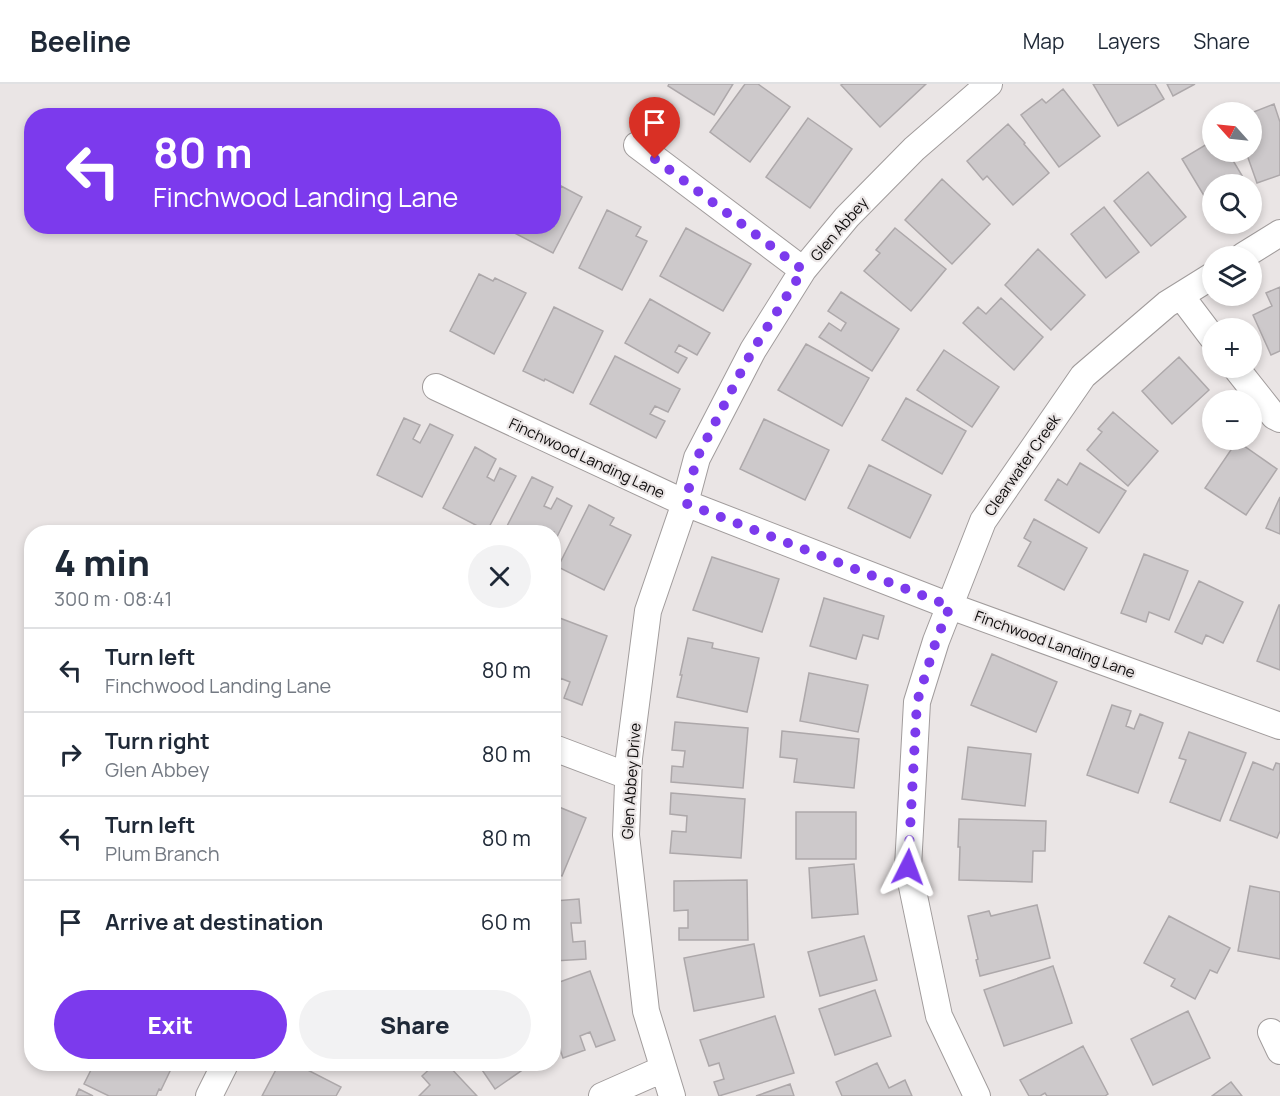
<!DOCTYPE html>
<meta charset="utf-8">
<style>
body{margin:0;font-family:Manrope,sans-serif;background:#f2f2f3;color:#1f2937;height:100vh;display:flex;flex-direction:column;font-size:22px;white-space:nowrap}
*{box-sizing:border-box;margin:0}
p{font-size:20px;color:#747a83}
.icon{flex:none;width:33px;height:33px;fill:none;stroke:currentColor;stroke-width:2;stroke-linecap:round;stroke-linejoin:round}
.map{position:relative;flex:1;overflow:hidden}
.details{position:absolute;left:24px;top:441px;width:537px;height:546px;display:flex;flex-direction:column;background:#fff;border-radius:24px;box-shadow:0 3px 9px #0003}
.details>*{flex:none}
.top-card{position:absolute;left:24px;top:24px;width:537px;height:126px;border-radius:24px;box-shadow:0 3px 9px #0003;background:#7c3aed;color:#fff;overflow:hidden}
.needle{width:39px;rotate:297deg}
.tools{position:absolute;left:1202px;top:18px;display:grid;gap:12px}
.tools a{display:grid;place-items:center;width:60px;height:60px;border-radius:50%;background:#fff;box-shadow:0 3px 9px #0003;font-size:30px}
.pin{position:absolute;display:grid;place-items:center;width:51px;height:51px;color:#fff;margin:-62px -26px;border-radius:50% 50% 50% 0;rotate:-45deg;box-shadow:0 0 6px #0007}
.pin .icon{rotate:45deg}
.me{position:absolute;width:66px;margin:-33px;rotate:3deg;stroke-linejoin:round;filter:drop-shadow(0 0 4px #0008)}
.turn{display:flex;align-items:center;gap:21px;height:126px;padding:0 30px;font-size:27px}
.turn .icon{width:78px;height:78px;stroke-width:2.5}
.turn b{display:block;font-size:42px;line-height:51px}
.round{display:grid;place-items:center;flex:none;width:63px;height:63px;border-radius:32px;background:#f2f2f3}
.overview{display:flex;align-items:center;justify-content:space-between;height:102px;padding:0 30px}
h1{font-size:36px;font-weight:800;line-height:45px}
.cta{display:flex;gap:12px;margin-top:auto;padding:12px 30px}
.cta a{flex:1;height:69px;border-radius:36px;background:#7c3aed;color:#fff;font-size:24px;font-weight:800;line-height:69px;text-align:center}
.cta a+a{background:#f2f2f3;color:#1f2937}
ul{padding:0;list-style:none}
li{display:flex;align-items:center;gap:18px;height:84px;padding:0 30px;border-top:2px solid #e0e1e3}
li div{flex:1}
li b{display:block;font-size:22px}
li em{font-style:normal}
header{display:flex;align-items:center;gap:36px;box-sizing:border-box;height:84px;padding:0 30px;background:#fff;border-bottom:2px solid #e0e1e3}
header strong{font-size:28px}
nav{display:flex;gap:33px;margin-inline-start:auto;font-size:21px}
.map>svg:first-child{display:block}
</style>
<header>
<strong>Beeline</strong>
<nav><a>Map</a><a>Layers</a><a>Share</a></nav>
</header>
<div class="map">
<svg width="1280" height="1012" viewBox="0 0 1280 1012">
<rect width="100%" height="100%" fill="#eae5e5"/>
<!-- building -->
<path fill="#cdc9cb" stroke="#ada8aa" stroke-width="1.5" d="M669,0H733L714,31L668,2Z
M745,0H758L790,23L750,78L710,48Z
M843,0H926L880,43L841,1Z
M1093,0H1155L1164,15L1118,42Z
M1167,0H1195L1173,12Z
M1063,5L1100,52L1059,83L1021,31L1042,15L1046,19Z
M1274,20L1280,38V91L1257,99L1246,68H1251V29Z
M808,34L852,65L810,124L766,93Z
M1008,40L1025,59L1024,60L1049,89L1013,121L987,92L983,96L967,77Z
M1212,57V68H1228L1247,100H1212V125L1182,75Z
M1148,88L1186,133L1151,162L1114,117Z
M942,95L990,140L952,180L905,136Z
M561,102L582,113L553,169L503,143L554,142V116Z
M1104,123L1139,168L1106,194L1071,150Z
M607,126L641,143L636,152L647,157L622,206L579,184Z
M686,144L751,180L723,227L660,192Z
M895,144L946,185L911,227L864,187L880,169L876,166Z
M1038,165L1085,211L1051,246L1005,201Z
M479,190L493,197L495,194L526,209L494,270L450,247Z
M1280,203V267L1271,271L1253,231L1272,222L1266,209Z
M841,208L899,245L872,287L819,253L829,239L841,247L846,239L828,227Z
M1001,214L1043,253L1014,286L963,239L978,223L986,230Z
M650,215L710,249L697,271L679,261L675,268L687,274L678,289L625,259Z
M554,223L603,247L573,309L545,295L544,297L523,287Z
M806,260L869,294L842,342L778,306Z
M944,266L999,303L972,343L917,306Z
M615,272L680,305L668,328L655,322L650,330L665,337L656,354L590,320Z
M1179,273L1209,306L1172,340L1142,307Z
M906,314L966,347L942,390L882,356Z
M1113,328L1158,367L1128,402L1087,366L1102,348L1098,345Z
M404,334L420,341L413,355L420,359L430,340L453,351L422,413L377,391Z
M764,335L829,366L805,416L740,385Z
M1237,357L1277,385L1246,431L1205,404Z
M475,363L496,375L487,393L494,397L500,384L516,392L487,447L443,424Z
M1080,379L1126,407L1099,449L1045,416L1058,395L1067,401Z
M869,381L931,411L910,454L848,424Z
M532,393L553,403L544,422L551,425L557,414L572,422L554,459V448H504Z
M1280,413V450L1266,444Z
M589,421L614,434L610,441L631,451L604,506L558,483Z
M1034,435L1087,464L1064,506L1018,482L1031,458L1024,454Z
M1144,470L1188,487L1169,536L1149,528L1146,538L1121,529Z
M712,473L779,495L762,548L693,526Z
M1199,497L1243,518L1223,559L1206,551L1202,560L1175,548Z
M824,514L884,532L878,555L863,551L856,575L810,562Z
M1279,521H1280V586L1257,577Z
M557,533L607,552L582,621L564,614L570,598L560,594L554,610V542Z
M688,554L713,559L712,564L759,574L747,628L677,613L682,591H680Z
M992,570L1057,598L1036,648L971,621Z
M809,589L868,601L858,648L800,637Z
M1112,621L1131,627L1126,642L1134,645L1140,630L1163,639L1138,709L1087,691Z
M675,638L748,644L743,704L671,698L672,682L683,683L685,667L672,666Z
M782,647L859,655L854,704L794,698L797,675L780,673Z
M1189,648L1246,669L1220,737L1170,718L1186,676L1179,674Z
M968,663L1031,670L1025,722L962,715Z
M1253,678L1273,686L1276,679L1280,680V747L1277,754L1230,736Z
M554,709L558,711L554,721L586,734L562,792L554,788Z
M671,709L745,715L741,774L670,769L672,747L686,748L687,732L670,730Z
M796,728H856V775H796Z
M959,735L1046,737L1045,767H1033L1032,798L959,796L960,763H958Z
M854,780L858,830L812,834L809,784Z
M747,796L748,856H679V844H688V826L674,827V797Z
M1250,802L1280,808V875L1238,867Z
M579,815L581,839H571L573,858L585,857L586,875L554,877V817Z
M1037,821L1050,874L980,892L976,876L978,875L968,832L989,827L991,832Z
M1169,832L1230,864L1217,889L1210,886L1195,915L1171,902L1175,895L1144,879Z
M864,852L877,896L820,912L808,868Z
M754,860L764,913L694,927L684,874Z
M1053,882L1072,939L1004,962L984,906Z
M590,887L615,956L596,963L590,948L580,952L585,966L563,974L554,948V900Z
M875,906L891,952L835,971L819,925Z
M1188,927L1210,974L1153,1001L1131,955Z
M775,932L794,989L719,1012L714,998L724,995L719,979L709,982L700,956Z
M1083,962L1108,1010L1105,1012H1047L1045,1009L1040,1012H1029L1020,996Z
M877,979L889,1004L905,996L912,1012H842L836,998Z
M94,980H165L172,983L161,1006L159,1005L156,1012H109L84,1000Z
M279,980H296L341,1003L336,1012H262Z
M435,980H447L477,1012H419L430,1001L422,992Z
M478,980H531L495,1005Z
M1231,998L1242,1012H1212Z
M790,1000L794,1012H756Z
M79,1005L93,1012H76Z"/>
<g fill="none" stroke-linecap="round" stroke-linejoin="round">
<!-- minor casing -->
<g stroke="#a19c9c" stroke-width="28">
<path id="minor" d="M637,61L803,186
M1243,172L1280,149
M1181,212L1212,253
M1236,284L1274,332L1280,335
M436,303L685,419L950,522L1280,642
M554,664L628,692
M1271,948L1280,967
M209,1012L225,980
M602,1012L663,985
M672,1012L646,927L626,751L629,674L648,527L685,419L697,374L753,266L803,186L847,133L914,65L989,0
M977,1012L939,932L908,783L917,618L936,557L983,437L1083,292L1167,220L1212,192"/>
</g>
<!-- minor -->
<use href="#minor" stroke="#fff" stroke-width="26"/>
</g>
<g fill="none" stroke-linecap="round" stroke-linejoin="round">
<!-- route -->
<path stroke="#7c3aed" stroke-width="10" stroke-dasharray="0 18" d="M655,75L803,186L753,266L743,284L697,374L685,419L950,522L936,557L917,618L908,783"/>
</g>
<g text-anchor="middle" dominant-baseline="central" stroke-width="4.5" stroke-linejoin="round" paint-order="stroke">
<!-- street labels -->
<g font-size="15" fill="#0e0c0c" stroke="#eae5e5">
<text transform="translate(839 145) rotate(-49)">Glen Abbey</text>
<text transform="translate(587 374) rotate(25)">Finchwood Landing Lane</text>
<text transform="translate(1022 381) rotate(-55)">Clearwater Creek</text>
<text transform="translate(1055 560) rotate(20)">Finchwood Landing Lane</text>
<text transform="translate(631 697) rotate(-86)">Glen Abbey Drive</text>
</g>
</g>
</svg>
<div class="tools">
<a><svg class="needle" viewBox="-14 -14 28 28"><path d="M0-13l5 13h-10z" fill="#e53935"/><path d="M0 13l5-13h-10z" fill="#747a83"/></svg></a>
<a><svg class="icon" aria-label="search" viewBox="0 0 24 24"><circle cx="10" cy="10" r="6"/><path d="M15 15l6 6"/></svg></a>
<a><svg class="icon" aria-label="layers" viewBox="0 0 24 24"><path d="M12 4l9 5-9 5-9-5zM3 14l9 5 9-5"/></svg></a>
<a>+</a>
<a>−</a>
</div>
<div class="pin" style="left:655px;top:75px;background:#d93025"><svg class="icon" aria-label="arrive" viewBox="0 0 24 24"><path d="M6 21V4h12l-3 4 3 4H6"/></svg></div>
<svg class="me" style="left:908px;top:783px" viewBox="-20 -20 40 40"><path d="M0-17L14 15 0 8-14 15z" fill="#7c3aed" stroke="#fff" stroke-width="4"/></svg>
<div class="top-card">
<div class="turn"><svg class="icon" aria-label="left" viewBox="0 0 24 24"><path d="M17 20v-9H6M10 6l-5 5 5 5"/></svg><div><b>80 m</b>Finchwood Landing Lane</div></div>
</div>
<section class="details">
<div class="overview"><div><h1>4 min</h1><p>300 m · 08:41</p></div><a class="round"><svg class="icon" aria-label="close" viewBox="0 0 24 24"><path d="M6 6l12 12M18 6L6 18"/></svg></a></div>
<ul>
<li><svg class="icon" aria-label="left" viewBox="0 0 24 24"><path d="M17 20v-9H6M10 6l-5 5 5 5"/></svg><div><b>Turn left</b><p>Finchwood Landing Lane</p></div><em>80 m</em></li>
<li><svg class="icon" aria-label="right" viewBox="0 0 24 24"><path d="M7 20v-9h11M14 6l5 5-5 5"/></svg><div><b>Turn right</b><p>Glen Abbey</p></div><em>80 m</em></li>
<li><svg class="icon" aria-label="left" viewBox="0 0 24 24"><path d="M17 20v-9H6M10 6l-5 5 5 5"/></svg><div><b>Turn left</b><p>Plum Branch</p></div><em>80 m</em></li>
<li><svg class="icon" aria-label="arrive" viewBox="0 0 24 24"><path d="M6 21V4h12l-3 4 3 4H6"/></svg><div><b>Arrive at destination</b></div><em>60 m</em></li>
</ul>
<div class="cta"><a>Exit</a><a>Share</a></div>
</section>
</div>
